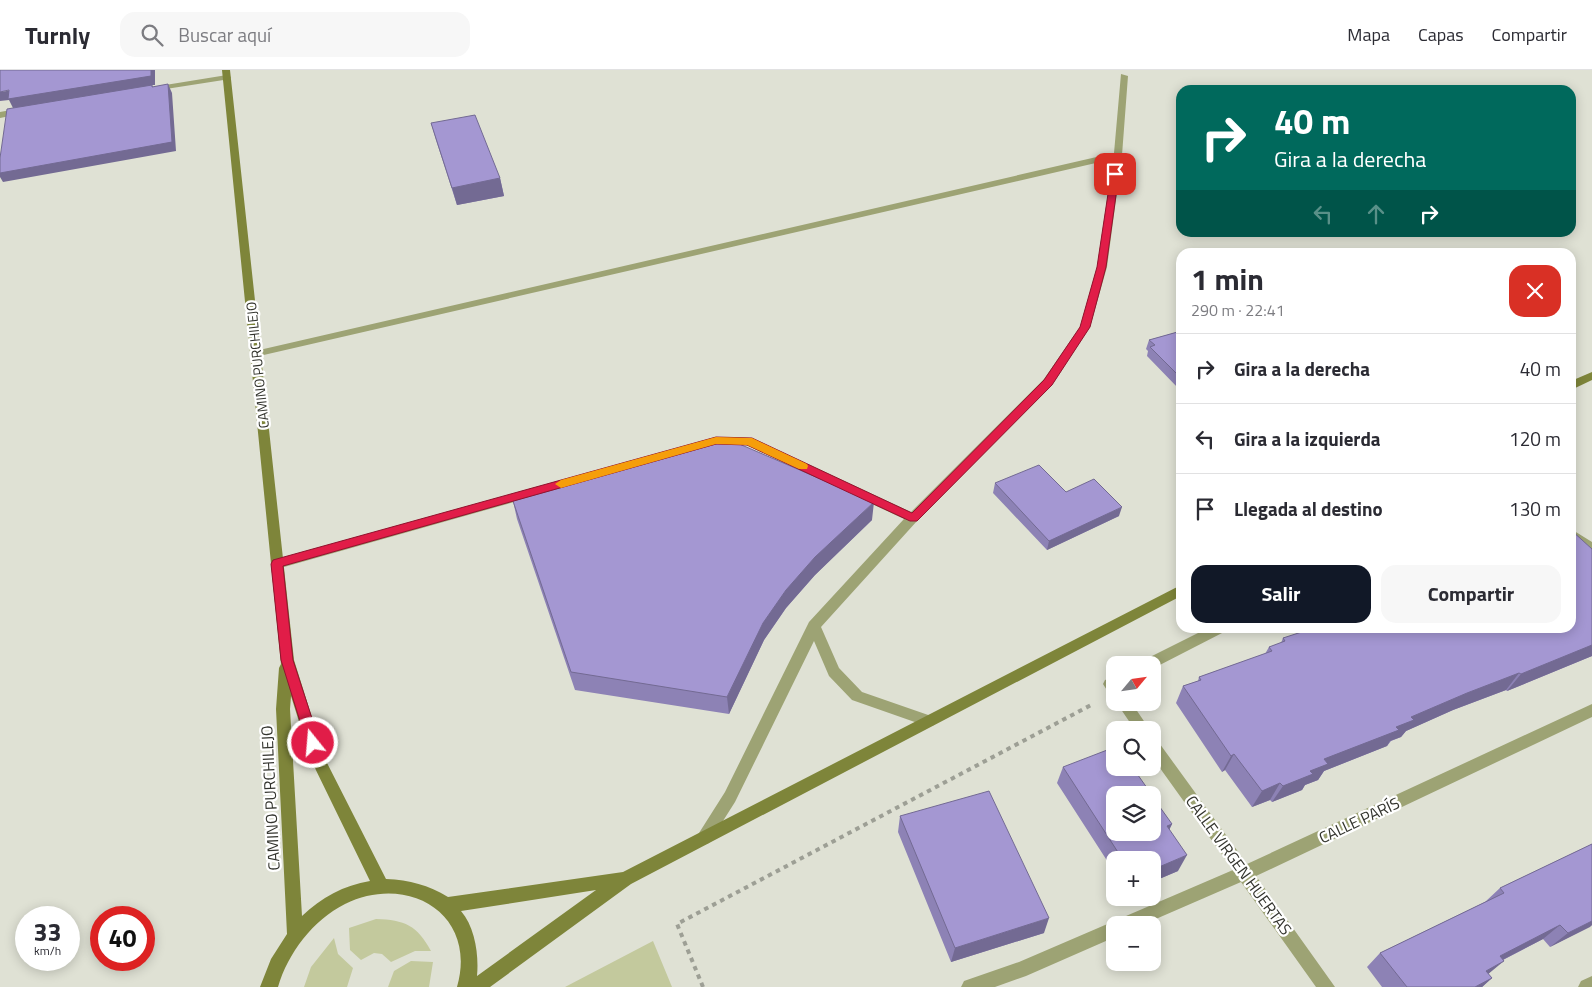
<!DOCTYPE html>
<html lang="es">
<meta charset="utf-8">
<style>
body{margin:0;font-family:"Titillium Web",sans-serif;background:#f7f7f7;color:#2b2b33;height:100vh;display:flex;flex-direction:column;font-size:19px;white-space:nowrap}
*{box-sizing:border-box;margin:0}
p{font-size:16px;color:#7c7c81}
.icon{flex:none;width:28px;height:28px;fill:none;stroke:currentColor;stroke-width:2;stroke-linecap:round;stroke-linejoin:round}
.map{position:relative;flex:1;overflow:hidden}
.drawer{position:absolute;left:1176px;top:178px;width:400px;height:385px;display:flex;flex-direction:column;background:#fff;border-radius:15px;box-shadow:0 2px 12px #0003}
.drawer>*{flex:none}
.top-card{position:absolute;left:1176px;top:15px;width:400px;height:152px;border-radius:15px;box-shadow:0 2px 12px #0003;background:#00695c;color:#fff;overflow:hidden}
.needle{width:32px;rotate:61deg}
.fabs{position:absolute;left:1106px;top:586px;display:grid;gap:10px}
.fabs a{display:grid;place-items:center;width:55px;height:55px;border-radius:10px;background:#fff;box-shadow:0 2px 12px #0003;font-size:25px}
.speed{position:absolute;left:15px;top:836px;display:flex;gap:10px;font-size:25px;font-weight:700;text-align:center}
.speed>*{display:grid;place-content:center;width:65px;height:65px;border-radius:50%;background:#fff;box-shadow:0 2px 12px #0003;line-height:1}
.speed small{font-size:12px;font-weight:400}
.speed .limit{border:8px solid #d22;background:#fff;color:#111}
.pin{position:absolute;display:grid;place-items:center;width:42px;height:42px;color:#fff;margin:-21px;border-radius:10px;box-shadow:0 2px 8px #0006}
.me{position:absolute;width:55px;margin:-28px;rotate:343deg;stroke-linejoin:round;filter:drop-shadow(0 0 4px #0008)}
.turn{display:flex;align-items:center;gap:18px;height:105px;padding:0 15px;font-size:22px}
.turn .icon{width:65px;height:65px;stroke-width:2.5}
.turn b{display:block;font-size:35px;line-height:42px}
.lanes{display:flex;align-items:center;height:48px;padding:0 15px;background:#0003;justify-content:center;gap:25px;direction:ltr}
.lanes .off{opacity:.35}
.round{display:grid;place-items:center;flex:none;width:52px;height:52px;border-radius:15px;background:#f7f7f7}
.overview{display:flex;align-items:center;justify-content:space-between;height:85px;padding:0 15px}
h1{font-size:30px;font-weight:700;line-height:38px}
.action{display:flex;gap:10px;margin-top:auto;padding:10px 15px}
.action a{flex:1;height:58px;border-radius:15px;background:#111827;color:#fff;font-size:20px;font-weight:700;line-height:58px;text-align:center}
.action a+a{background:#f7f7f7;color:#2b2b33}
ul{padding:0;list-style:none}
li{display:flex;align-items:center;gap:15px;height:70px;padding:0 15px;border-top:1px solid #e1e1e2}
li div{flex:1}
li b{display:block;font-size:19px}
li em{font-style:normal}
header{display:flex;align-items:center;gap:30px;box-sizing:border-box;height:70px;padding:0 25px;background:#fff;border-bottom:1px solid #e1e1e2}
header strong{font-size:24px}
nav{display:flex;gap:28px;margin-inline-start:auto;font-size:18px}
.search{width:350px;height:45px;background:#f7f7f7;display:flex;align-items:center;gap:12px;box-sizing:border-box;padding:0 18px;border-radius:15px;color:#7c7c81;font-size:19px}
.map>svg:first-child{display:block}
</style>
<header>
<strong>Turnly</strong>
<div class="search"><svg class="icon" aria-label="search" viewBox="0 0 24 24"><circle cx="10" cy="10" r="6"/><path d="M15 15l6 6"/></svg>Buscar aquí</div>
<nav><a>Mapa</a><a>Capas</a><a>Compartir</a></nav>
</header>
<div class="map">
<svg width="1592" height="917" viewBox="0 0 1592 917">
<rect width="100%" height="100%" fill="#dfe1d4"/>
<!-- green -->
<path fill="#c3c99d" d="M376,849C405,850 417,855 431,881H415L391,892L382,884L374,883L361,890L350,880L349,858Z
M334,868L338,884L353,898L347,917H304L311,897Z
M653,871L672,917H565Z
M411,891L433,892L429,917H388L394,901Z"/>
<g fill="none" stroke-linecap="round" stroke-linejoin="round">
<!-- path -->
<path stroke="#9d9f95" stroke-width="4" stroke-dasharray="4.5 4.5" stroke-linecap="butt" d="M703,917L677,854L1093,634"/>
<!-- street -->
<path fill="#9da374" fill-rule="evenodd" d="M1121,4L1128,6L1122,85L1107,197L1090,257L1052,315L917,451L821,557L839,598L862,622L934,647L936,651L934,655L929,657L852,630L829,606L814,571L735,732L709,773L704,775L699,773L696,768L699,763L725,722L809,552L904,449L746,375H716L277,499L272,497L271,494L272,491L277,489L716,367L752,368L911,442L1044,309L1080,257L1097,197L1113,89L255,287L250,284L255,281L1114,83Z
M227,5L231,7L230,9L153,21L149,19L153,17Z
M22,38L26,41L25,43L0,48V42Z
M1571,459L1592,472V483L1571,470Z
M1208,558H1226L1224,562L1152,599V595H1140L1142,591Z
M1115,606V627L1110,625L1103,614L1105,610Z
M1116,632H1131L1150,660H1135Z
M1592,634V647L1256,806L1335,917H1316L1241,812L1142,855H1115V867L1026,906L995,917H961L964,911L1019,892L1233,800L1152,687V668L1157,670L1247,794Z
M1592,906V917H1578L1581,911Z"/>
<!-- secondary -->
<path fill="#7e853a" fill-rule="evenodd" d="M222,0H230L294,590L325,689L386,809C410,810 428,815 448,827L623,802L1181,515V526L631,814L490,917H457C478,844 408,803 345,834C313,850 288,883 278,917H260L271,889L287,864L276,639L279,598L281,594ZM291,626L311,690L370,811C344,815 321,828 302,846L290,639ZM596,820L477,906C479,885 475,857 461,841Z
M1592,302V310L1571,320V311Z"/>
</g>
<!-- wall -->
<path fill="#8d82b5" d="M431,53L500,108L504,126L457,135L436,70Z
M1181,261V318L1179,319L1147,286L1148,281L1146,279L1149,270Z
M995,413L1066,422L1119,446L1047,480L993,423Z
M513,431L872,450L815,505L786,538L764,570L729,644L575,620L517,449Z
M1592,479V586L1507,621L1506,620L1453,640L1406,661L1401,667L1391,671L1387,676L1324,701L1318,710L1305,715L1302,720L1272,732L1270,730L1252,737L1225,700L1222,702L1176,633L1183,616L1198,611L1199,607L1265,584L1269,577L1281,573L1283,568Z
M1063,697L1172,754L1169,760L1178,801L1152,812V790H1115V803L1057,713Z
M900,746L1044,863L951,892L898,762Z
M1592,774V855L1550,877L1543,869L1503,890L1488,904L1492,908L1482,917H1382L1367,897L1380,883L1485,832L1500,818Z"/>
<!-- shaded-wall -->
<path fill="#736a93" d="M151,0H155V15H152L156,24L13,38L9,30L0,31V22Z
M168,14L172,23L176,81L3,112L0,107V103Z
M500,108L504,126L457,135L452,118Z
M874,432L872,450L815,505L786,538L764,570L729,644L727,627L763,553L786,520L815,487Z
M1122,437L1119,446L1047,480L1049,471Z
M1592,575V586L1507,621L1521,604Z
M1519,603L1506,620L1453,640L1406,661L1401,667L1390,671L1387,676L1324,701L1318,710L1305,715L1302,720L1272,732L1283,716L1310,701L1324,689L1396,657L1411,647L1467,623Z
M1234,684L1225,700L1222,702L1231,686Z
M1280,713L1270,730L1252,737L1262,721Z
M1172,754L1164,770L1167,756Z
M1187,785L1178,801L1152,812V800Z
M1049,848L1044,863L951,892L955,878Z
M1592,851V855L1590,857L1550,877L1568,863Z
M1560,855L1543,869L1483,900L1500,886Z
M1504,891L1487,905L1486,901Z
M1492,908L1482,917H1475Z"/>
<!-- building -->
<path fill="#a497d2" stroke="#736a93" d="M0,0H151V6L8,29L9,20L0,22Z
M168,14L172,72L0,103V88L7,39L152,15V17Z
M475,45L500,108L452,118L431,53Z
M1181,261V308L1150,277L1155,275L1149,270Z
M730,370L874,432L815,487L786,520L763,553L727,627L571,602L513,431Z
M1039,395L1066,422L1094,409L1122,437L1049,471L995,413Z
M1571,460L1592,479V575L1521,604L1519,603L1467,623L1411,647L1414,650L1396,657L1399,660L1324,689L1328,694L1310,701L1313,704L1283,716L1280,713L1262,721L1234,684L1231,686L1183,616L1201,610L1199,607L1272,581L1269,577L1285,571L1283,568L1314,558H1571Z
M1115,677V698H1133L1152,725H1115V762H1152V726L1172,754L1167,756L1187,785L1152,800V790H1123L1063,697Z
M989,721L1049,848L955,878L900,746Z
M1592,774V851L1568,863L1560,855L1500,886L1504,891L1486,901L1492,908L1475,917H1407L1380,883L1504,823L1500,818Z"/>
<!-- route -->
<path fill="#e11d48" stroke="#92132f" d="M1115,101L1119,104L1106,197L1090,257L1052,315L917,451H910L747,375L716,374L283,496L293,590L320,673L318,677L313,679L308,677L281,590L271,494L273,490L716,367L752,368L912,443L1044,310L1080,257L1097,197L1111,104Z"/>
<!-- slow -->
<path fill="#f59e0b" d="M716,367L752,368L807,394L808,396L807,399H799L747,375L716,374L561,418L555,414L561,410Z"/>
<g text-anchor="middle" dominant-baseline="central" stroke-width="4.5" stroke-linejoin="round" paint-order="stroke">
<!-- street labels -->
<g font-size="14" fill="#33342e" stroke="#fff">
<text transform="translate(257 295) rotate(-96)">CAMINO PURCHILEJO</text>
</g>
<!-- near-street labels -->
<g font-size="16" fill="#33342e" stroke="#fff">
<text transform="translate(270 728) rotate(-93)">CAMINO PURCHILEJO</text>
<text transform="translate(1359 750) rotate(-25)">CALLE PARÍS</text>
<text transform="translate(1239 795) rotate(54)">CALLE VIRGEN HUERTAS</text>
</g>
</g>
</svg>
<div class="fabs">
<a><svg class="needle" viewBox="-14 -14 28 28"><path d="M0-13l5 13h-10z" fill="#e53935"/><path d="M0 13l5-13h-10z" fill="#7c7c81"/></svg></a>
<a><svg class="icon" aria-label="search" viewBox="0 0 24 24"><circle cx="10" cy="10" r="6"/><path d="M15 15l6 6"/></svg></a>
<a><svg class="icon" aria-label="layers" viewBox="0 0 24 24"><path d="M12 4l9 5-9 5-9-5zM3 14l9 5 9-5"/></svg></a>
<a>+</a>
<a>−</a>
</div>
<div class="speed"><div>33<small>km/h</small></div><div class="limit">40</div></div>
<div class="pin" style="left:1115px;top:104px;background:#d93025"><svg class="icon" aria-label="arrive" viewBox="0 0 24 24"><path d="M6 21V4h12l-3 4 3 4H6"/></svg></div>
<svg class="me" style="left:313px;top:673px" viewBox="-20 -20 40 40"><circle r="17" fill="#e11d48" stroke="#fff" stroke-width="3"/><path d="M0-11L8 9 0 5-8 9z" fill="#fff"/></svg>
<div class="top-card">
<div class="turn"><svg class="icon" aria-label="right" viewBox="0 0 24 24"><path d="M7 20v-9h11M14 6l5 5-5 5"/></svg><div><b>40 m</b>Gira a la derecha</div></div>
<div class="lanes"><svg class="icon off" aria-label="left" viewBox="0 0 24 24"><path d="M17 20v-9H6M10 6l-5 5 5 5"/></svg><svg class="icon off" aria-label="ahead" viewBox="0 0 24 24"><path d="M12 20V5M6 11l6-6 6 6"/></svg><svg class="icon" aria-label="right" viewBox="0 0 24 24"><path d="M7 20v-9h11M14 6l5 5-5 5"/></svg></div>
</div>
<section class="drawer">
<div class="overview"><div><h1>1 min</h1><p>290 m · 22:41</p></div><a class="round" style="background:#d93025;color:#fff"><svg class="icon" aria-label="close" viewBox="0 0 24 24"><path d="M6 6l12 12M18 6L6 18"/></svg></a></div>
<ul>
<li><svg class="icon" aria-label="right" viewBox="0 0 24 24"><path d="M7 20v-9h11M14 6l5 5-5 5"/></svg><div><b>Gira a la derecha</b></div><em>40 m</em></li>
<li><svg class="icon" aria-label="left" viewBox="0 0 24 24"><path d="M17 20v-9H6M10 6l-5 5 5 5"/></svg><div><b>Gira a la izquierda</b></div><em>120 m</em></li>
<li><svg class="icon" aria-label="arrive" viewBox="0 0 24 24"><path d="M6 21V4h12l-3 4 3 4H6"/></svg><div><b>Llegada al destino</b></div><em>130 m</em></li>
</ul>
<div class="action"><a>Salir</a><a>Compartir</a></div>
</section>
</div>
